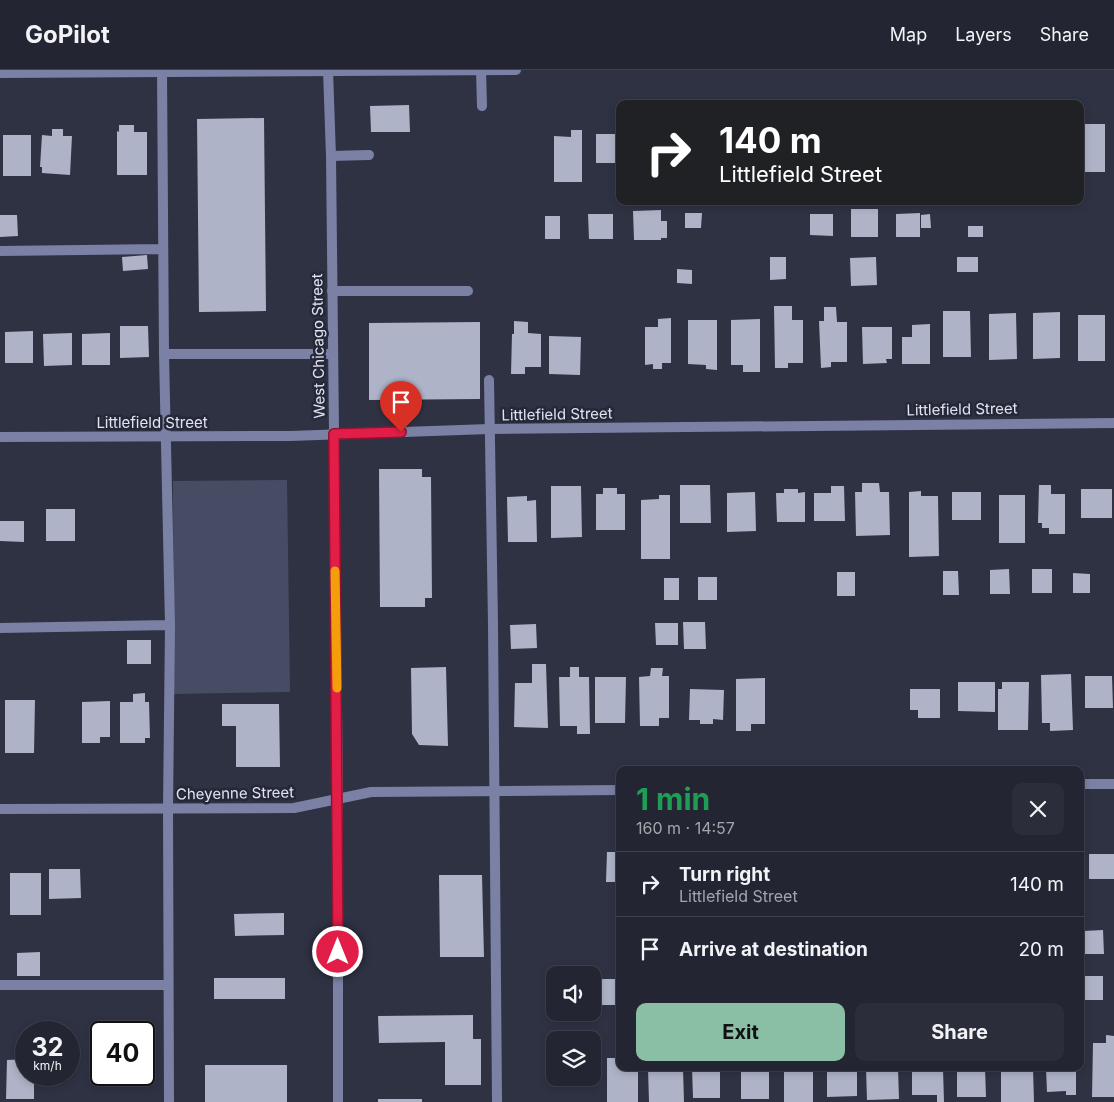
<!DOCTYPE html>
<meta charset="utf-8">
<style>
body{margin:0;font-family:Inter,sans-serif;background:#2b2e3a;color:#f1f3f6;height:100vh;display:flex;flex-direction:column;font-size:19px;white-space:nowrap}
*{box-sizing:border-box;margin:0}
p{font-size:16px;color:#a3a5ac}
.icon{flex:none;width:28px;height:28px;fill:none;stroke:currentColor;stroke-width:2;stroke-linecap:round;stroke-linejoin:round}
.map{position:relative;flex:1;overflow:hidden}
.details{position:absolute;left:616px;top:696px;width:468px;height:305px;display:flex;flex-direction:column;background:#232632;border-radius:10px;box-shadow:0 2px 8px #0003,0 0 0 1px #40434d}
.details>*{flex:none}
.hud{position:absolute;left:616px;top:30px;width:468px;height:105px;border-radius:10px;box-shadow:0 2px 8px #0003,0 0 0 1px #40434d;background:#202124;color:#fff;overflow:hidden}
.buttons{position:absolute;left:546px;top:896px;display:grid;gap:10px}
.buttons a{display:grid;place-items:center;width:55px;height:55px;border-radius:10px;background:#232632;box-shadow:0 2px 8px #0003,0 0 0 1px #40434d;font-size:25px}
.speed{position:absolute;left:15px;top:951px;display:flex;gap:10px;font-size:25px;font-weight:700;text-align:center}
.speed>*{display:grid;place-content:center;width:65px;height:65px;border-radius:50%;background:#232632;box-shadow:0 2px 8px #0003,0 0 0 1px #40434d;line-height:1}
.speed small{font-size:12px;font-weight:400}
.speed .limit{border:2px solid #111;border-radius:8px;background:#fff;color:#111}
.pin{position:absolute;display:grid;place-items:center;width:42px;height:42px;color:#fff;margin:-51px -21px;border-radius:50% 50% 50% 0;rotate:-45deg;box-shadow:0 0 5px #0007}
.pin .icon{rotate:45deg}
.me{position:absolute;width:55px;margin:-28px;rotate:0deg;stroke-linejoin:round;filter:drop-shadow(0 0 4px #0008)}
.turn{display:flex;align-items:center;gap:18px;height:105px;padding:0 20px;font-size:22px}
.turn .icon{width:65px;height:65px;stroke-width:2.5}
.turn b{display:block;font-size:35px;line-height:42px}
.round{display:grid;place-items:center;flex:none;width:52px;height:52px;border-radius:10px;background:#2b2e3a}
.summary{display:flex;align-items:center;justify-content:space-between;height:85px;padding:0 20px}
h1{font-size:30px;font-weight:700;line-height:38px;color:#1e9e55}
.action{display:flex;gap:10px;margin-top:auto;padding:10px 20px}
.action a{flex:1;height:58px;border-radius:10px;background:#8abfa5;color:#111;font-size:20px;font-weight:700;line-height:58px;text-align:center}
.action a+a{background:#2b2e3a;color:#f1f3f6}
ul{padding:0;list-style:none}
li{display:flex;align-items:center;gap:15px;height:65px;padding:0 20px;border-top:1px solid #40434d}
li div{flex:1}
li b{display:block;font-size:19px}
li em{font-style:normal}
header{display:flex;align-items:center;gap:30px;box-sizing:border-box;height:70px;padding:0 25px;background:#232632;border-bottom:1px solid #40434d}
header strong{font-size:24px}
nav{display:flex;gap:28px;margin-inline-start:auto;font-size:18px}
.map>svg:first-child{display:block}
</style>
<header>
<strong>GoPilot</strong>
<nav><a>Map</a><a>Layers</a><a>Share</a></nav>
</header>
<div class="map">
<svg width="1114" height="1032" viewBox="0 0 1114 1032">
<rect width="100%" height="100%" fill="#2f3243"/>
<!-- green -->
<path fill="#474c65" d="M287,410L290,622L174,624L173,411Z"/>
<!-- building -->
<path fill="#aeb3c8" d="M409,35L410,62H371L370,36Z
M264,48L266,241L199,242L197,49Z
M1080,54H1105V102H1080Z
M119,55H134V62H147V105H117V61L119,62Z
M52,59H63V66H72L70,105L42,103V97H40L42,65L52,66Z
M571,60H582V112H554V66L571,67Z
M596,64H620V93H596Z
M3,65H31V106H3Z
M851,139H878V167H851Z
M661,140V151H667V168H661V170H634L633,141Z
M685,143H702L701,158H685Z
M920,143V167H896V144Z
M588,144H613V169H589Z
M810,144H833V166L810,165Z
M930,144L931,158H921V145Z
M0,145H17L18,166L0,167Z
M545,146H560V169H545Z
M968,156H983V167H968Z
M147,185L148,199L123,201L122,187Z
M770,187H786V209L770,210Z
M876,187L877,215L851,216L850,188Z
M957,187H978V202H957Z
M677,199L692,200V214L677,213Z
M774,236H792V250H803V293H788V298H775Z
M824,237H836L837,252H847V292H831V297L821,298L819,251H824Z
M943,241H970L971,287H943Z
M1060,242V288L1033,289V243Z
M1016,243L1017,289L989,290V244Z
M1078,245H1105V291H1078Z
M671,248V293H662V299H653V294L645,295V257H658V249Z
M760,249V302H743V295H731V250Z
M688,250H717V300L706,299V295L688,294Z
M514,251L528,252V263L541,264V297H525V304H511L512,264H514Z
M480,252V329L369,330V253Z
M930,254V294H902V267H912V255Z
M120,256H148L149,287L120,288Z
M862,257H892V289H886L887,293L863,294Z
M33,261V293H5V262Z
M72,263V295L44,296L43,264Z
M110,263V295H82V264Z
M549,266L581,267L580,305L549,304Z
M379,399H422V407H431L432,528H425V537H380Z
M862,413H879L880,422H889L890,465L856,466L855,422H862Z
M680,415H710L711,453H680Z
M1039,415H1051V424H1065V464H1049V458H1042V453H1038Z
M551,416H581L582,467L551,468Z
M831,416H844L845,451H814V423H831Z
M603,418H617V424H625V460H596V424H603Z
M784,419H798V423L805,422V452H777L776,423H784Z
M1081,419H1112V448H1081Z
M921,421V426H938L939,486L909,487V422Z
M755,422L756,461L727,462V423Z
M952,422H981V450H952Z
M659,425H670V489H641V430L659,429Z
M999,425H1025V473H999Z
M527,426V431L536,430L537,472H508L507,427Z
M46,439H75V471H46Z
M0,451H24V472L0,471Z
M1009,499L1010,524H990V500Z
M1032,499H1052V523H1032Z
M943,501H958L959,525H943Z
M837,502H855V526H837Z
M1073,503L1090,504V523H1073Z
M698,507H717V530H698Z
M664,508H679V530H664Z
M683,552H705L706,579H684Z
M655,553H678V575H656Z
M536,554L537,578L511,579L510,555Z
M127,570H151V594H127Z
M532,594H546L548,658L514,657L515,613H532Z
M446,597L448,676L419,675L412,664L411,598Z
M570,597H579V607H589L590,664H577V656H560L559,607H570Z
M651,598H663L662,606H669V648H659V656H640L639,607L650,606Z
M1071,604L1073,660L1050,661V653H1042L1041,605Z
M1085,606H1112L1113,638H1085Z
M595,607H626L625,653H595Z
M765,608V654H751V661H736V609Z
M958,612H995V642L958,641Z
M1002,612H1029L1028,660H998V619H1002Z
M690,619L724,620L723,650L713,649V654H700V650H689Z
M910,619H940V648H918V640H910Z
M145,623V632H149L150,668H145V673H120V632H133V624Z
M5,630H35L34,683H5Z
M110,631V667H100V673H82V632Z
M222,634H279L280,697H236V656H222Z
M607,782H620V812H606Z
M1089,784H1114V809H1089Z
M49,799H80L81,828L49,829Z
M10,803H41V845H10Z
M439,805H482L484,887H440Z
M284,843V865L235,866L234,844Z
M1103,860L1104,884H1083V861Z
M40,882V906H17V883Z
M1081,906H1103V930H1081Z
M214,908H285V929H214Z
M598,909H620V935H598Z
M473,945V969H481V1015H445V972L379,973L378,946Z
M1106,965L1114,966V1027H1092L1093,973H1106Z
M607,988H620V998H638V1032H607Z
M26,989V1005H34V1029H6L7,990Z
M205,995H287V1032H205Z
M648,998H683L684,1032H649Z
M692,998H720V1028H693Z
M741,998H769V1029H741Z
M784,998H813V1032H784Z
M827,998H857V1026L827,1027Z
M866,998H898L899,1029L867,1030Z
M912,998H943L944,1032H937V1025H912Z
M957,998H985L986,1027H957Z
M1001,998H1033L1034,1032H1001Z
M1046,998H1076V1025H1066V1021L1047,1022Z
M378,1029H422V1032H378Z"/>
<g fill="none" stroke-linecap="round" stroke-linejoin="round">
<!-- service -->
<path stroke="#7b81a5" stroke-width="10" d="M162,0L164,284L170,555L168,739L169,1032
M481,0L482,36
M331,86L369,85
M0,181L163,179
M332,221H468
M164,284H333
M489,310L493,554L497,1032
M0,558L170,555
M0,915H167"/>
<!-- minor -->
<path stroke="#7b81a5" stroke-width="10" d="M0,3L516,0
M0,367L290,366L489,359L1114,353
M1080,714H1114
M0,739L294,738L371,722L620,720"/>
<!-- tertiary -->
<path stroke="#7b81a5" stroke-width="10" d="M328,0L331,86L338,729V1032"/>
</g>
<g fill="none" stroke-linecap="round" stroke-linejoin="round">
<!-- route casing -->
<g stroke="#92132f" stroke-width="12">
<path id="route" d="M338,882L334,364L401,362"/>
</g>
<!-- route -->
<use href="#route" stroke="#e11d48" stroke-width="9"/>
<!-- slow -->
<path stroke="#f59e0b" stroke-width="9" d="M335,501L337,618"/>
</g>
<g text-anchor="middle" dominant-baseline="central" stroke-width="5" stroke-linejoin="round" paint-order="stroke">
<!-- street labels -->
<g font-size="15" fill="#e1e4ef" stroke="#252839">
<text transform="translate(318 276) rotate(-91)">West Chicago Street</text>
<text transform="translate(962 339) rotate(-1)">Littlefield Street</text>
<text transform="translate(557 344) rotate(-1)">Littlefield Street</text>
<text x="152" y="352">Littlefield Street</text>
<text transform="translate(235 723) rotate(-1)">Cheyenne Street</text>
</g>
</g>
</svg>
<div class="buttons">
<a><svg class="icon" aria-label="sound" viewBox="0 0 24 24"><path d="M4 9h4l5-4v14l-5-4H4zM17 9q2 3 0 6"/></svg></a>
<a><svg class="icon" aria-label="layers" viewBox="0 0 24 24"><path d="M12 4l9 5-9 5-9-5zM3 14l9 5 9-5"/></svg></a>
</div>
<div class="speed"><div>32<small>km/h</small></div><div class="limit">40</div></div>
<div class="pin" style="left:401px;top:362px;background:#d93025"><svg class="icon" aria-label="arrive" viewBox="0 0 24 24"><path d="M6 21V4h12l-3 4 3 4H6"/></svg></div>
<svg class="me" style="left:338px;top:882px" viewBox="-20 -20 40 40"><circle r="17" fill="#e11d48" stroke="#fff" stroke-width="3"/><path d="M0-11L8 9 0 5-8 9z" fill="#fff"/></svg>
<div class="hud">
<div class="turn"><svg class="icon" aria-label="right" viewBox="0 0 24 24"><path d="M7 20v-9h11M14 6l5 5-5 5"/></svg><div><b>140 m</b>Littlefield Street</div></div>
</div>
<section class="details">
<div class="summary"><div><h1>1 min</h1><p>160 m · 14:57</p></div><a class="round"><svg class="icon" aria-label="close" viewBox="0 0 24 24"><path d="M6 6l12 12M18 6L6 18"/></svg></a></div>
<ul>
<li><svg class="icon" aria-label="right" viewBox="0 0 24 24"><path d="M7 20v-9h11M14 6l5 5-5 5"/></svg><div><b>Turn right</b><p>Littlefield Street</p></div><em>140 m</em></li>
<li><svg class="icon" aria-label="arrive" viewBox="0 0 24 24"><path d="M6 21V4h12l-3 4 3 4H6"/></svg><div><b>Arrive at destination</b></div><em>20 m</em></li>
</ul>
<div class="action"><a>Exit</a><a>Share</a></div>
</section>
</div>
